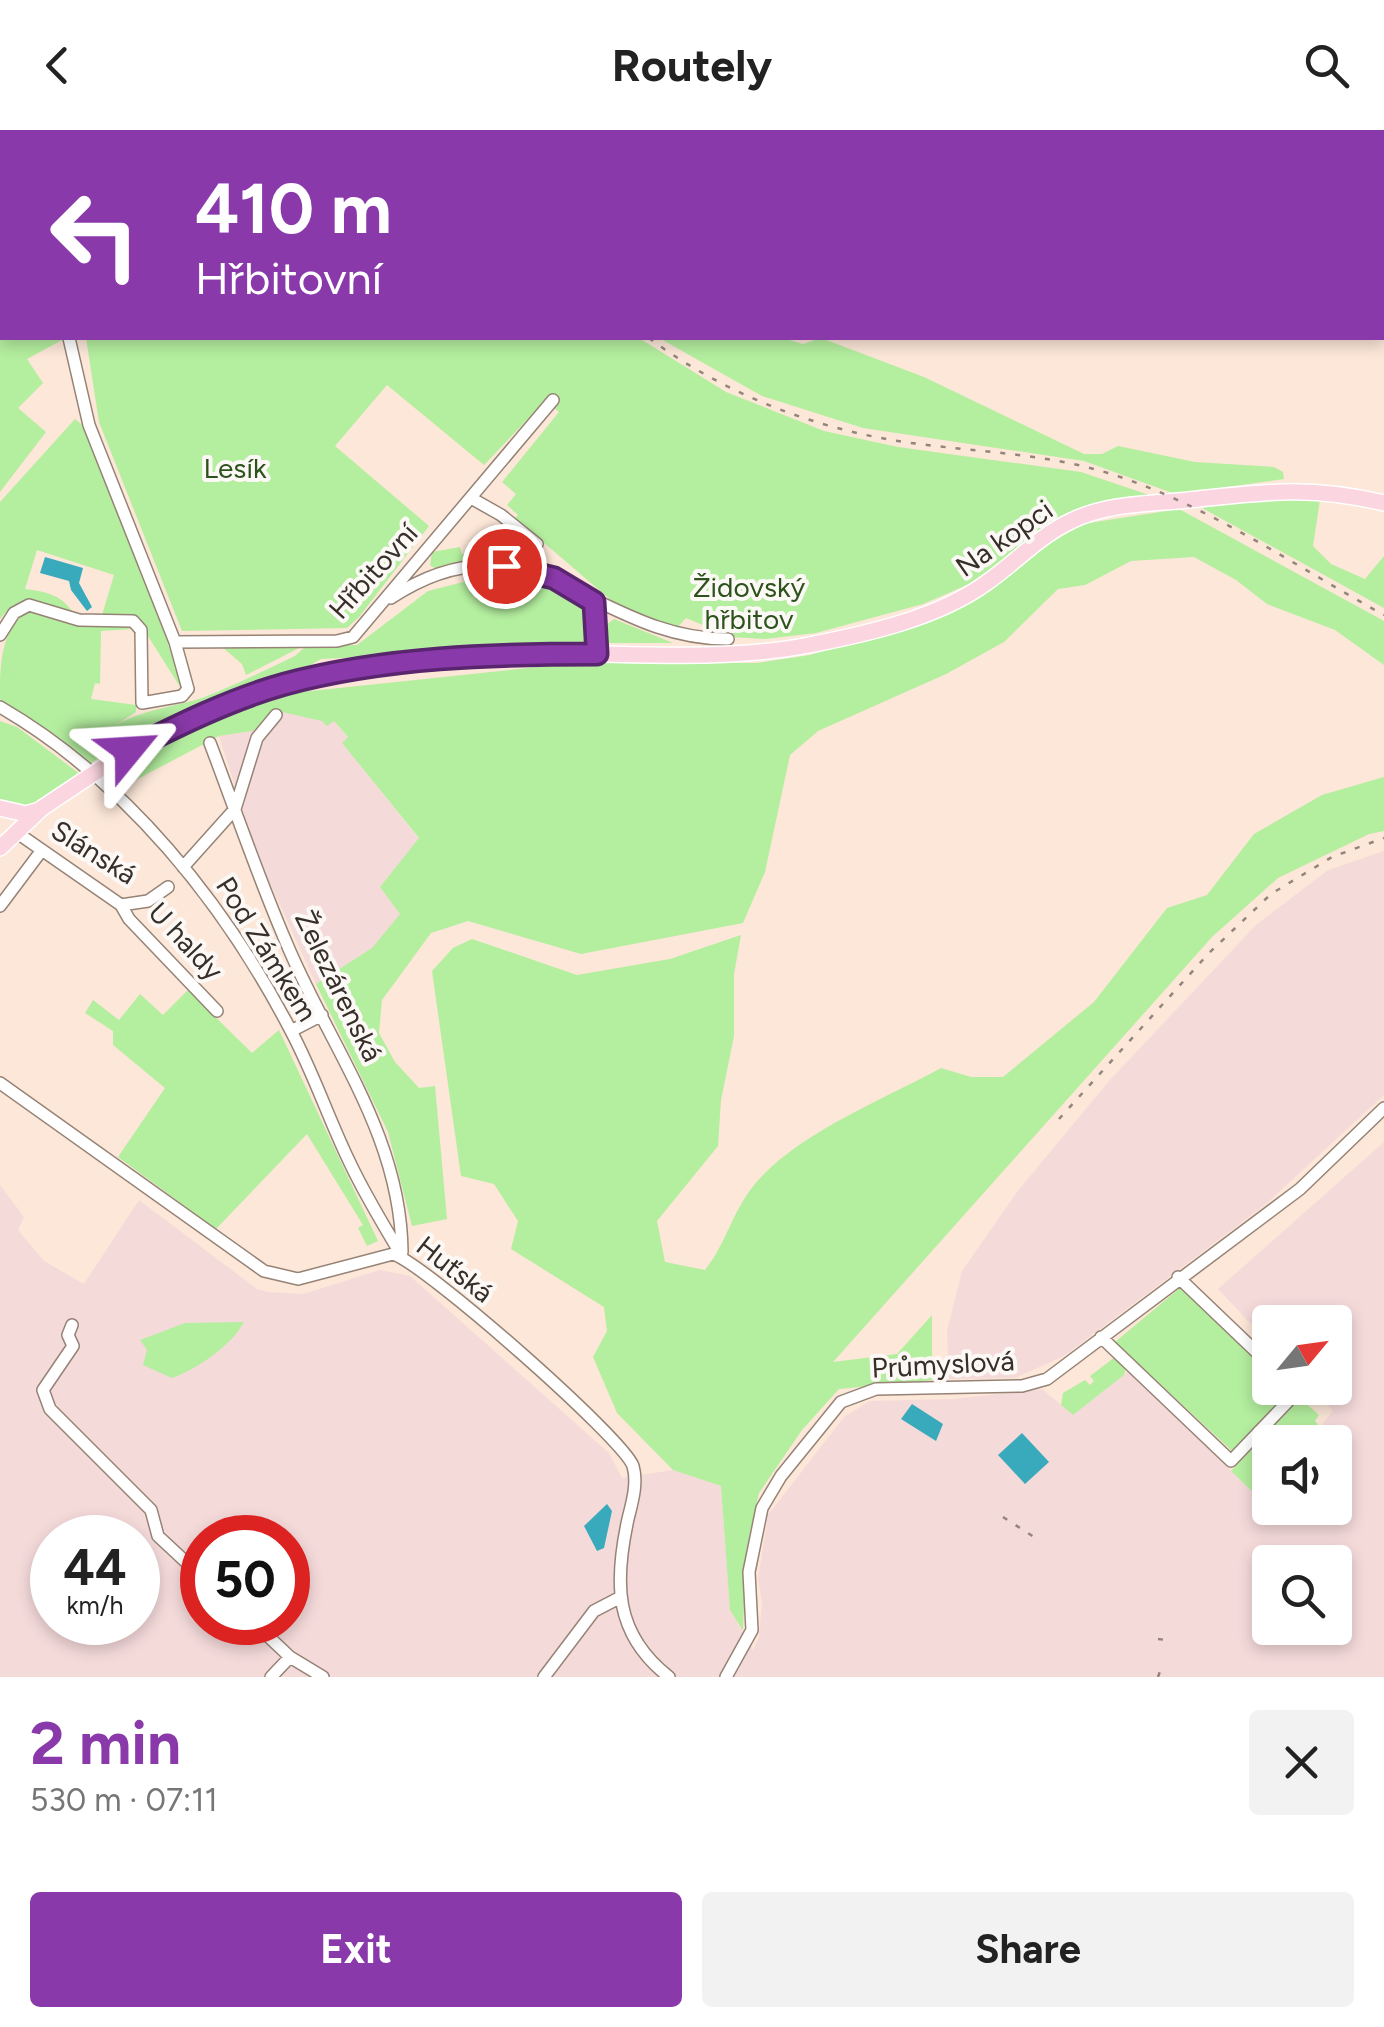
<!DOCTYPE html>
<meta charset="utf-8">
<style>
body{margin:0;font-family:Figtree,sans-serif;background:#f2f2f2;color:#222;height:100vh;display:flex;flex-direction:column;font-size:38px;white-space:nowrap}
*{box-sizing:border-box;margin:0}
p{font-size:32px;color:#767676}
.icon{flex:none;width:55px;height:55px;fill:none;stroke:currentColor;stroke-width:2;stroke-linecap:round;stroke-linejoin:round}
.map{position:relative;height:1547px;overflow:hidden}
.side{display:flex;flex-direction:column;background:#fff;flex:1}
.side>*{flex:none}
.banner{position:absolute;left:0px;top:0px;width:1385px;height:210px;box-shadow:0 5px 15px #0003;background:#8939a9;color:#fff;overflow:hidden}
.needle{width:65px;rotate:61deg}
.controls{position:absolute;left:1252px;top:1175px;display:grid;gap:20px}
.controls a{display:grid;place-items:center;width:100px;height:100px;border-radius:10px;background:#fff;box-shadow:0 5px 15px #0003;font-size:50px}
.speed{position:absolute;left:30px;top:1385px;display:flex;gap:20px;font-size:50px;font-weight:700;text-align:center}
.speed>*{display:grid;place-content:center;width:130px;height:130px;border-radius:50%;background:#fff;box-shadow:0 5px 15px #0003;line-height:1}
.speed small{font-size:25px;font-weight:400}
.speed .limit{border:15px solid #d22;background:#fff;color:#111}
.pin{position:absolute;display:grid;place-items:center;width:85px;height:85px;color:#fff;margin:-42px;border:5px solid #fff;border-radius:50%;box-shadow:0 2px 10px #0007}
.me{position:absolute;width:110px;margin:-55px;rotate:63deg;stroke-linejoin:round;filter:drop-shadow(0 0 8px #0008)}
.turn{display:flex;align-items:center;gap:35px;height:210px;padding:0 30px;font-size:45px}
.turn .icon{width:130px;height:130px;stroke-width:2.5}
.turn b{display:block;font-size:70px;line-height:85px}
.round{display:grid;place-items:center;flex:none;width:105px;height:105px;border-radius:10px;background:#f2f2f2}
.summary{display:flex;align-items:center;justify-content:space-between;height:170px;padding:0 30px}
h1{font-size:60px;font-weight:700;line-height:75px;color:#8939a9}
.primary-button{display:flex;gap:20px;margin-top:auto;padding:20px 30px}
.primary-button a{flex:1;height:115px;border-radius:10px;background:#8939a9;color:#fff;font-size:40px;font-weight:700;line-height:115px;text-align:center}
.primary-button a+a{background:#f2f2f2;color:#222}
header{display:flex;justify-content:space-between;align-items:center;height:130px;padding:0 30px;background:#fff;font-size:45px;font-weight:700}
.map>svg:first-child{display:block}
</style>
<header><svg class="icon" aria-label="back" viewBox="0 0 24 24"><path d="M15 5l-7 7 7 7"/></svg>Routely<svg class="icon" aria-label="search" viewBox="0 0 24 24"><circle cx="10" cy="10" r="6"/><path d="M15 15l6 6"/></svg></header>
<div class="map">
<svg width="1384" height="1547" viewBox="0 0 1384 1547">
<rect width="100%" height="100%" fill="#fce7d8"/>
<!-- industrial -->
<path fill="#f5dada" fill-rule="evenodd" d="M282,582L334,591L348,608L342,613L419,709L380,757L400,784L372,818L316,854L257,725L219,606L252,601Z
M1384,721V965L1266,1074L1064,1226L1015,1248L949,1249L947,1201L962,1141L1017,1062L1109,951L1256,795L1328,740Z
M1384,1012V1547H0V1055L24,1087L18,1100L44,1131L84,1154L139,1070L257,1159L268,1162L303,1164L380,1140L410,1146L609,1323L622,1348L673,1340L721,1356L730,1480L753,1520L759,1507L762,1472L758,1449L768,1385L844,1287L870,1271L954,1269L1042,1259L1073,1285L1129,1241L1262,1371L1270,1363V1378H1335V1312H1308L1333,1281L1311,1258H1335V1192H1270V1214L1218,1159ZM52,1408H138V1492H52ZM202,1408H288V1492H202ZM1270,1432H1335V1498H1270Z"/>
<!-- green -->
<path fill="#b4ee9f" d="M99,0H388L391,2H101Z
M0,87L2,208L62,210L27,229L43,253L18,278L46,302L0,362Z
M86,208H639L726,262L824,301L898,317L1081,342L1155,367L1092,377L1046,396L974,452L923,474L816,503L765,509L732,507L686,488L674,501L612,471L515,388L518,385L507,375L516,364L502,352L559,282L545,271L484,335L387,255L335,316L429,396L359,487L347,498L182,501L99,292Z
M659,208H783L803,214L821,208L924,247L1084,324H1102L1118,316L1195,332L1274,337L1283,342L1284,349L1175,364L1084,331L863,298L762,266Z
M75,289L85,297L159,484L182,560L136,487L102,485L114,445L37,420L25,459C46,462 60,464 73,482C43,474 22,460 0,489V372Z
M1255,370H1320L1313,416L1331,434L1365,449L1384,426V478L1202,378Z
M1179,379L1384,491V535L1335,500L1267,474L1236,450L1194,427L1131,431L1085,455L1058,459L1004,512L946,544L818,601L790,625L765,742L743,793L581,824L468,791L431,803L382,870L379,903L395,932L419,958L435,956L447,1089L412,1096L388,1002L316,854L372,818L400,784L380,757L419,708L342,613L348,607L334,591L327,596L322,591L282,582L252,601L219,606L134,651L122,648L118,638L194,597L292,563L575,533H757L810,525L945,486L975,470L1043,416L1076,395Z
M515,411L525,422L520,431H477L436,439L430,435L432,422L460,417L462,424L476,422V415Z
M483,447C524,449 555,454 590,477L592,516L321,529L302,540L187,584L107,624L100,616C106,584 176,577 202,568C234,556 265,540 295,526L306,516L357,515L428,461Z
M31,479L133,499L101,501L100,554L95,553L91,569L136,575V582L102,604L97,613L103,625L88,635L0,569C0,534 0,498 31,479Z
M614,489L619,491L673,513H607L606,495Z
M221,516H303L246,545L242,534Z
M0,591L17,597L80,644C50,666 39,681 0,673Z
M1384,647V701L1369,704L1278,748L1212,807L833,1232L897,1224L932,1185V1250L839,1259L802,1300L759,1363L746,1421L743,1501L730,1480L721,1356L673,1340L617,1283L593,1227L607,1201L604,1177L511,1119L518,1091L494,1054L461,1046L432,841L453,818L472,809L577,845L670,829L741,805L734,844V906L721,970L718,1016L657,1091L665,1132L705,1140C725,1115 732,1084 751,1059C792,1005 881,971 941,938L971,947H1003L1094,872L1167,778L1207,765L1254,704L1322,665Z
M188,860L252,923L279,900L378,1111L367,1116L358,1098L363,1095L307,1004L216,1099L118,1027L165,958L113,915V901L85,883L93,870L119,890L140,864L163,885Z
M1180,1158L1270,1244V1258L1289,1262L1232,1321L1115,1212Z
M244,1192C232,1215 197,1239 172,1248L143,1235L147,1220L140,1210L185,1193Z
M1115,1227L1126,1238L1124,1245L1073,1285L1061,1275L1063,1263L1085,1250L1090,1255L1094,1251L1090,1246Z
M1300,1268L1319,1285L1315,1291L1320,1297L1309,1312H1270V1363L1263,1372L1231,1341Z"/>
<!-- water -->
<path fill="#39aabc" d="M45,427L83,438L79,453L92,477L87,481L71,460L69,451L40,443Z
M912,1274L943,1294L936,1311L901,1289Z
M1022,1303L1049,1332L1025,1354L998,1325Z
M607,1374L612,1381L604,1418L597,1421L584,1396Z"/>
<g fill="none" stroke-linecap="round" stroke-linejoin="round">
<!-- minor casing -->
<g stroke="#968376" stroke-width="14">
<path id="minor" d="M0,78L2,80
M471,368L501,385L537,414L523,438
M391,468C530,376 595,510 728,509
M594,472L597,524
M0,505L14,483L29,475L79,490L133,491L141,500L142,573L182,566L188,559L175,512L89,295L69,208
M175,512L337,511L353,507L553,270
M0,577C126,650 225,774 291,901C314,944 329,990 350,1033C365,1065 384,1096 402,1126
M210,613C235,679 258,747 286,812C329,916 401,1004 402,1122
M16,702L121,775L148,771L168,757
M183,737L235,679L257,608L276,585
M121,775L129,789L217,881
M0,776L42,720
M291,901L322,885
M0,953L264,1141L298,1149L393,1124C424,1133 623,1308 633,1336C638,1353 632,1373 628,1389C614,1453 614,1504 669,1547
M1178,1147L1270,1235
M72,1195L68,1205L73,1216L43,1260L50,1279L151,1380L158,1406L202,1447
M1101,1207L1231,1331L1298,1261L1294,1258
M253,1492L290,1527L323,1547
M271,1547L290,1527
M544,1547L594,1481L619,1468
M726,1547L752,1500L749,1442L762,1378L781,1346L841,1272L876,1259L1022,1256L1047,1249L1300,1059L1384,978"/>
</g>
<!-- major casing -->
<g stroke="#fff" stroke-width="18">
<path id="major" d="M129,620C257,555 363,530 506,524C606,520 711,534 809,515C866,504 938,488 986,453C1015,433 1039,406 1071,391C1107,373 1150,374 1189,370C1265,362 1308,355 1384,373
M0,678L26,684L39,680
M0,718L42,678"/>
</g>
<!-- minor -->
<use href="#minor" stroke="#fff" stroke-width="11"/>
<!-- major -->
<use href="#major" stroke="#fbd5df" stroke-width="15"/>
<!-- rail -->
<path stroke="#93857b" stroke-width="2.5" stroke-dasharray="5 10" stroke-linecap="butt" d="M397,0L400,2
M649,208C721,262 810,297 898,311C968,322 1040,322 1108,343C1205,373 1295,436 1384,485
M1059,989L1209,823L1271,764L1332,727L1384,708
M1003,1387L1034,1407
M1158,1509L1166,1510
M1158,1547L1162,1536"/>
<!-- major-bridge casing -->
<g stroke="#fff" stroke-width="18" stroke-linecap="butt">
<path id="major-bridge" d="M42,678L129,620"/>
</g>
<!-- major-bridge -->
<use href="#major-bridge" stroke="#fbd5df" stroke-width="15"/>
</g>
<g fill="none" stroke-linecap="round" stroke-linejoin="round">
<!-- route casing -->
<g stroke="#59256e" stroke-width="25">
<path id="route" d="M129,620C179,595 231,569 285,554C385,527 494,524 597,524L594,472L554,448L504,436"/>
</g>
<!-- route -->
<use href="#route" stroke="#8939a9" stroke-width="18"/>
</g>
<g text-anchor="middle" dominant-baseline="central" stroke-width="8" stroke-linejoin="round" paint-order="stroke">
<!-- park labels -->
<g font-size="28" fill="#2d531c" stroke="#fcf8f5">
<text x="235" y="338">Lesík</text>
<text x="749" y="457">Židovský<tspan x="749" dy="32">hřbitov</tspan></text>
</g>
<!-- street labels -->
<g font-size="28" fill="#362e28" stroke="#fcf8f5">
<text transform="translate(1004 408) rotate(-35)">Na kopci</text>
<text transform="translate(373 441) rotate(-48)">Hřbitovní</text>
<text transform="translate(94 722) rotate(32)">Slánská</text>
<text transform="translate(186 811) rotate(47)">U haldy</text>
<text transform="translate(267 819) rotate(58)">Pod Zámkem</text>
<text transform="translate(339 856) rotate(64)">Železárenská</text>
<text transform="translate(455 1139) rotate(38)">Huťská</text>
<text transform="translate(943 1234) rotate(-3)">Průmyslová</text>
</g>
</g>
</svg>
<div class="controls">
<a><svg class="needle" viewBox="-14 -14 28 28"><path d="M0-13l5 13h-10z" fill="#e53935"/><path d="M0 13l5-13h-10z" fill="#767676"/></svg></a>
<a><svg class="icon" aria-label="sound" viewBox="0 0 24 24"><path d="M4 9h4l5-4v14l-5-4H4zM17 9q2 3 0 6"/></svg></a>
<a><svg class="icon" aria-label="search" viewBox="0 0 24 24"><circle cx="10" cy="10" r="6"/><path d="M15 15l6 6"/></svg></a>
</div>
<div class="speed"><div>44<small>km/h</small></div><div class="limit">50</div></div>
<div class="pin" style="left:504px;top:436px;background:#d93025"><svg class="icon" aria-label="arrive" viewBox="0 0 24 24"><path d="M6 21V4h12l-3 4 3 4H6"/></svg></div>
<svg class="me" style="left:129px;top:620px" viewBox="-20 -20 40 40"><path d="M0-17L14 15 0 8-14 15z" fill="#8939a9" stroke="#fff" stroke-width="4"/></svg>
<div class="banner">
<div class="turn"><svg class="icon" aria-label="left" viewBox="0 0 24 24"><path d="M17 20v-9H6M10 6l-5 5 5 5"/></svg><div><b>410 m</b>Hřbitovní</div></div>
</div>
</div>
<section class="side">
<div class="summary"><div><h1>2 min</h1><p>530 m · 07:11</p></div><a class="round"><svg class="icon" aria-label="close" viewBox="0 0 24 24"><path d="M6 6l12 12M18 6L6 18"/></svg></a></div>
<div class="primary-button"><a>Exit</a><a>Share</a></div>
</section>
